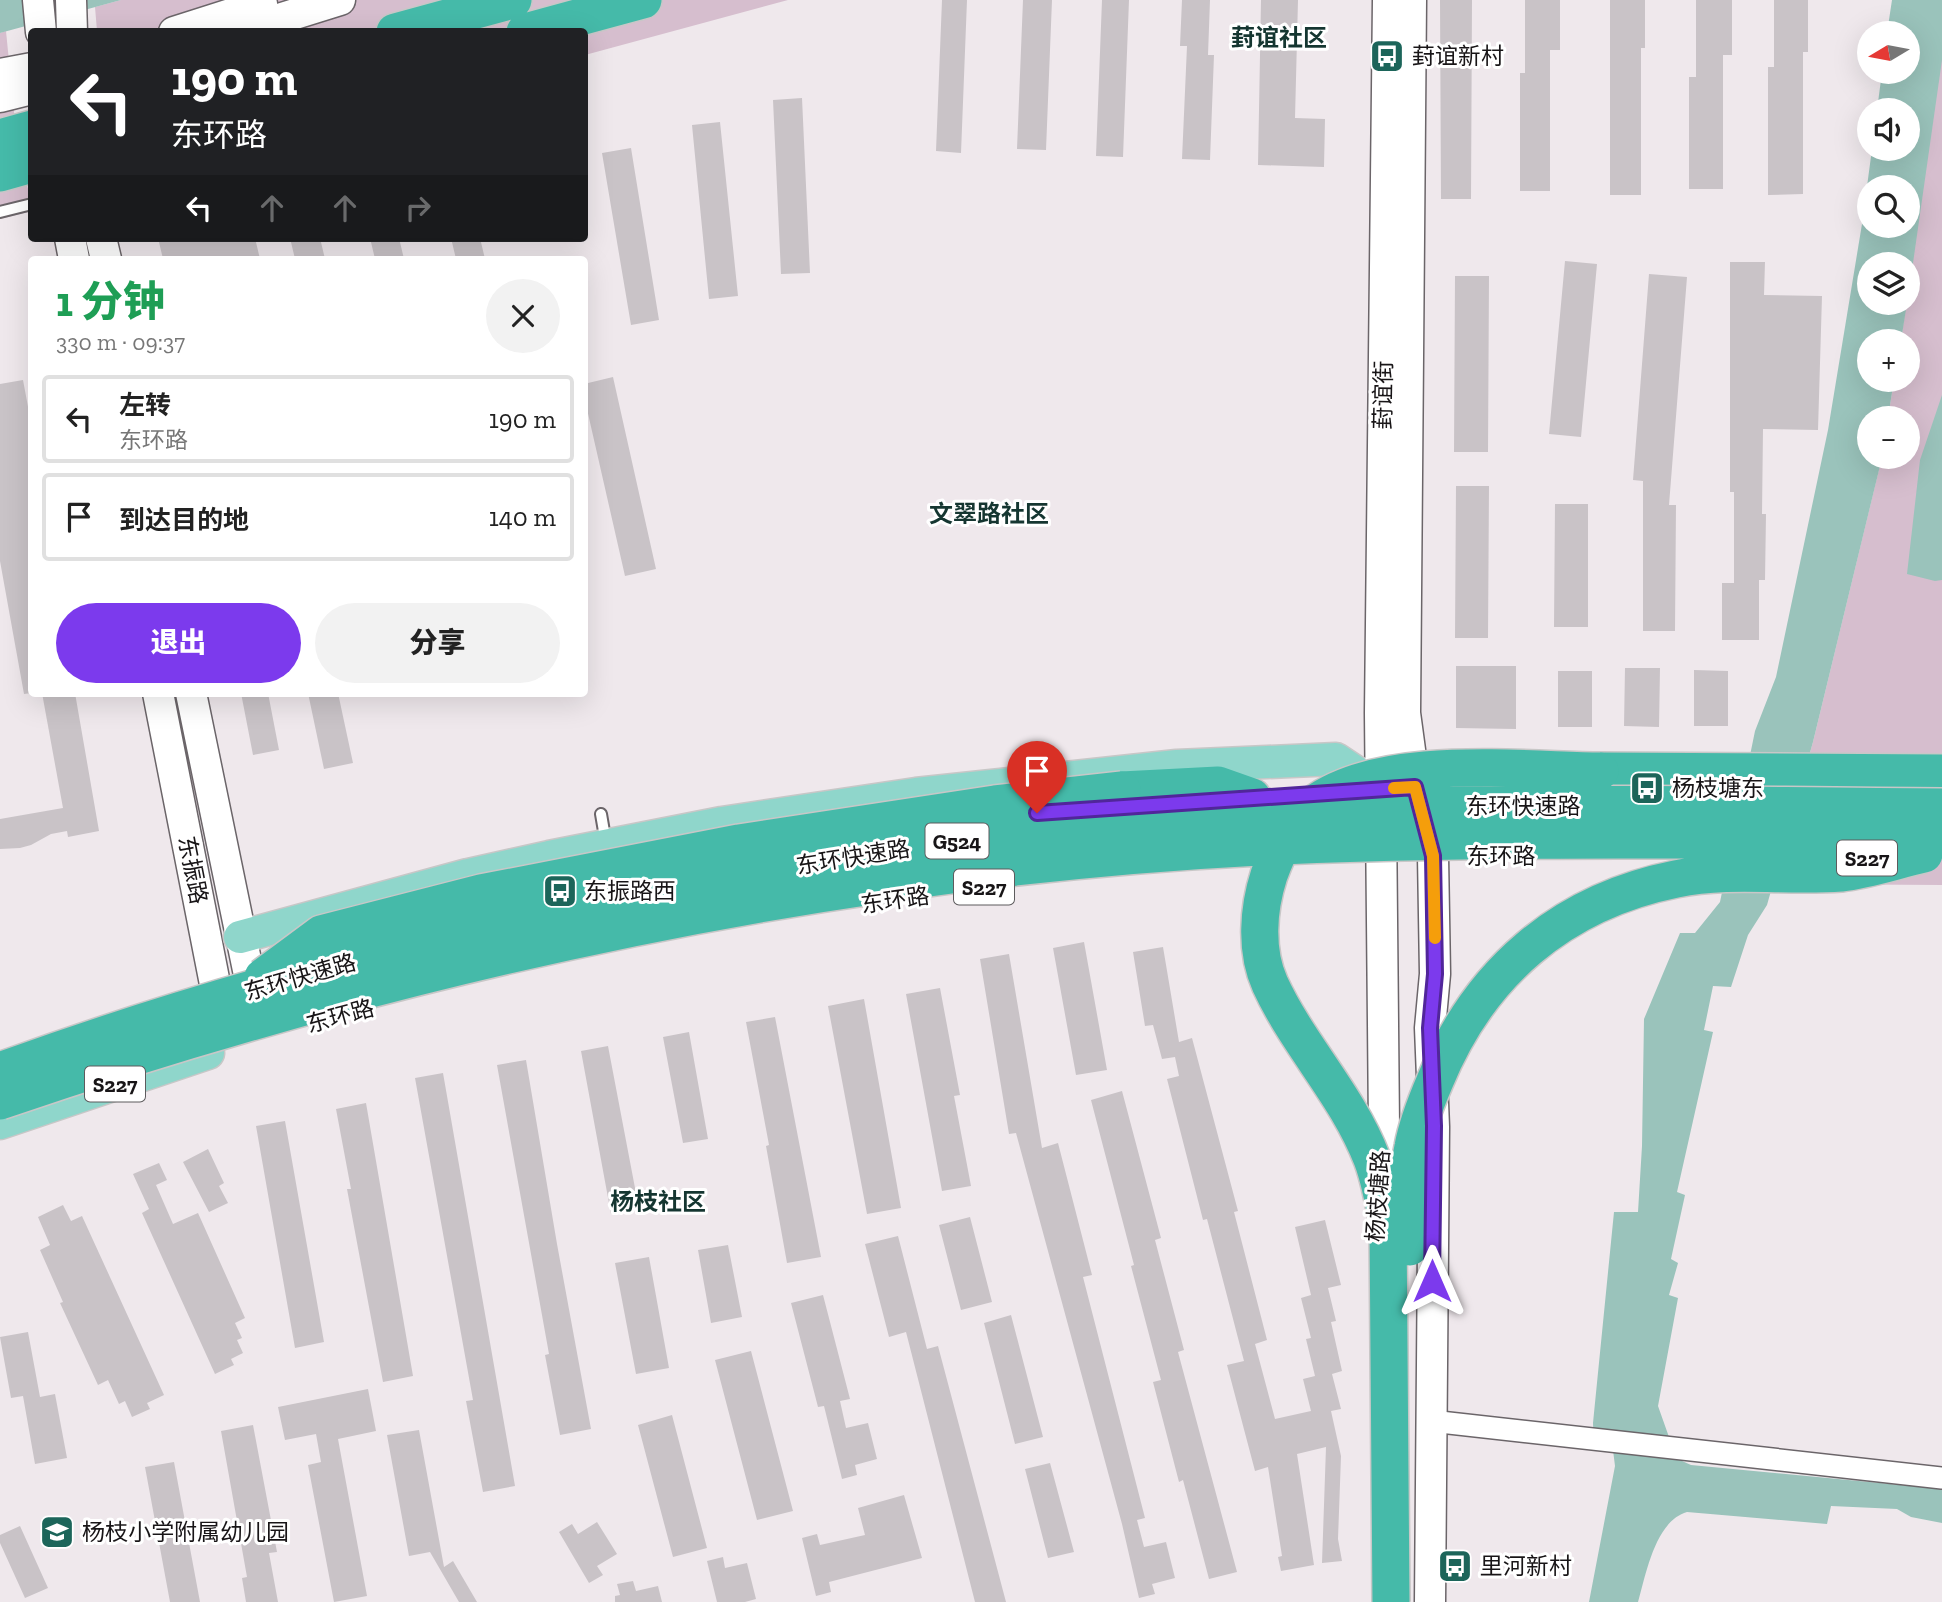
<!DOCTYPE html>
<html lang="zh">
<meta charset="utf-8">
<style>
body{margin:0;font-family:"Zilla Slab","Noto Sans SC",serif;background:#f2f2f2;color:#222;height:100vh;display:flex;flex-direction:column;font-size:26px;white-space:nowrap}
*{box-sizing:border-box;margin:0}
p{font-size:23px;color:#767676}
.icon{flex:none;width:38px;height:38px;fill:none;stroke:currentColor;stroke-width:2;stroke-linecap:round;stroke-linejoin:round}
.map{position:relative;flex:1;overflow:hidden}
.panel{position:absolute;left:28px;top:256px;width:560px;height:441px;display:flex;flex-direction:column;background:#fff;border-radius:7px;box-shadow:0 7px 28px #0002}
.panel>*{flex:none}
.guide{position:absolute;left:28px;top:28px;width:560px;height:214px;border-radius:7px;box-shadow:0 7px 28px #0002;background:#202124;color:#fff;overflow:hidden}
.needle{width:46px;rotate:260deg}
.fabs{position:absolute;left:1857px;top:21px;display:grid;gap:14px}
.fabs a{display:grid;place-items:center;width:63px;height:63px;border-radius:50%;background:#fff;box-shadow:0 7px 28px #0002;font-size:35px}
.pin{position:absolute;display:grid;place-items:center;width:60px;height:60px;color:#fff;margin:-72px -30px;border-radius:50% 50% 50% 0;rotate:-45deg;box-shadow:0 0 7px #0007}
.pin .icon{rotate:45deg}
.me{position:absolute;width:77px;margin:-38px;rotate:0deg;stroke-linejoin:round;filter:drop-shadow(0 0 5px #0008)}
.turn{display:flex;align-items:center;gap:24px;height:147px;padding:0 28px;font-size:32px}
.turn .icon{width:91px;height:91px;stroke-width:2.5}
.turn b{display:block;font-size:49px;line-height:60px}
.lanes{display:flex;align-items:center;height:66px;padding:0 28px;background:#0003;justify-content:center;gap:35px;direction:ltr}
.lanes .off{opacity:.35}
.round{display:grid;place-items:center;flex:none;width:74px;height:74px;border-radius:37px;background:#f2f2f2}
.headline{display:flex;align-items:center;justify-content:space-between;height:119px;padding:0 28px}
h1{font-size:42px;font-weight:800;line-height:52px;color:#1e9e55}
.button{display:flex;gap:14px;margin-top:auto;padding:14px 28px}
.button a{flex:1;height:80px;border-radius:42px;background:#7c3aed;color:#fff;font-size:28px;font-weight:800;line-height:80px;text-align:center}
.button a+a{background:#f2f2f2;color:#222}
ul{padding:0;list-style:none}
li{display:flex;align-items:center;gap:21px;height:88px;margin:0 14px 10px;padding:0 14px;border:4px solid #e0e0e0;border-radius:7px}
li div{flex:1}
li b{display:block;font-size:26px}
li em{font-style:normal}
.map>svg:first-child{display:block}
</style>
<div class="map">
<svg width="1942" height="1602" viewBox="0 0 1942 1602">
<rect width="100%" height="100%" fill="#efe8ec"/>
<!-- green -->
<path fill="#d6bece" d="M121,0H788L585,55L584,32L97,31L95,7Z
M6,31L14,112L32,211L0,219V33Z
M1942,32V885L1773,884L1813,742L1882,457H1908V418H1888L1894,380H1908V341H1901Z"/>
<!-- water -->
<path fill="#9ac3bb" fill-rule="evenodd" d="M0,0H121L0,33Z
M1892,0H1942V60L1908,298V264H1869V303H1907L1901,341H1869V380H1894L1888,418H1869V457H1882L1879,470L1813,742L1767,905L1748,935L1731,987L1713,986L1704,1030L1713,1032L1677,1192L1685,1195L1671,1259L1678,1263L1669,1295L1678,1298L1658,1406L1675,1454L1682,1461L1691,1465L1942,1489V1523L1911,1517L1897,1509L1831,1506L1827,1524L1687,1512C1655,1521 1646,1575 1638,1602H1589L1615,1466L1613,1450L1594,1449L1593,1423L1614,1212H1638L1642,1146L1644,1019L1680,933H1695L1720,902L1755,731L1776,677L1828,430L1862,224L1872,149H1908V110H1877L1882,72H1908V33H1887ZM1869,187H1908V226H1869Z
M1942,395V580L1935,581L1907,574L1920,460Z"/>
<!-- building -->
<path fill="#c9c3c7" d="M942,0H967L961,153L936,151Z
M1023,0H1052L1046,150L1017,149Z
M1102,0H1129L1123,157L1096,156Z
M1182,0H1210L1208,55H1214L1210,160L1182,159L1187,46H1180Z
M1261,0H1298L1295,118L1325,119L1324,167L1258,165Z
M1440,0H1472L1471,199H1441Z
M1525,0H1560V50H1550V191H1520V73H1525Z
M1610,0H1645V48H1641V195H1610Z
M1696,0H1732V55H1723V189H1689V77H1696Z
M1774,0H1808V52H1803V194L1768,195V67H1774Z
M802,98L810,273L781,274L773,100Z
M720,122L738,296L709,299L692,125Z
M631,148L659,320L631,325L602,153Z
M158,238H255L260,259H163Z
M290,238H320L325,259H295Z
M370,238H399L404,259H375Z
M451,238H480L485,259H456Z
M1565,261L1597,264L1581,437L1549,434Z
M1730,262H1765L1764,295L1822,296L1818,430L1763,429L1762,514H1766L1765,580H1759V640H1722V583H1734V492H1730Z
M1649,274L1687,277L1669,505H1676L1675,631H1643V481L1633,480Z
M1455,276H1489L1488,452H1454Z
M613,377L656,569L625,576L584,396V384Z
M23,380L32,428V693L24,694L0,561V384Z
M1456,486H1489L1488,638H1455Z
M1555,504H1588V627H1554Z
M1456,666H1516V729L1456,728Z
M1625,668H1660L1659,727L1624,726Z
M1694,670L1728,671V726H1694Z
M1558,671H1592V727H1558Z
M42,693H75L99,831L68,837L67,831L51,834L31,845L20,848L0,849V819L63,808Z
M241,693H268L279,750L253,755Z
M308,693H338L353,763L324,769Z
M1084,942L1107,1070L1076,1075L1053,948Z
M1163,947L1179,1042L1192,1038L1238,1211L1234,1212L1267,1340L1255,1344L1275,1419L1311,1411L1303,1379L1315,1376L1306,1339L1311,1338L1301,1298L1311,1295L1295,1227L1325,1220L1341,1285L1328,1288L1336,1321L1331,1322L1342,1371L1332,1374L1341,1409L1331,1411L1341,1456L1338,1539L1342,1561L1322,1563L1326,1447L1297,1454L1314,1565L1281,1571L1278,1557L1282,1556L1268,1467L1255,1471L1227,1365L1244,1361L1207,1219L1203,1220L1167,1079L1179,1076L1175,1057L1162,1059L1153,1025L1145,1026L1133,952Z
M1009,954L1042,1148L1058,1143L1092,1275L1083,1277L1145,1518L1137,1520L1144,1547L1166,1542L1175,1578L1152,1584L1155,1594L1139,1598L1122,1524L1016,1133L1009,1134L980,959Z
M940,988L960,1095L954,1096L971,1186L942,1191L906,994Z
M864,999L901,1208L867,1214L828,1006Z
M775,1017L821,1257L787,1263L766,1146L769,1145L746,1022Z
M689,1032L708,1139L683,1143L663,1037Z
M608,1046L639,1209L611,1214L581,1051Z
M526,1060L557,1244L591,1429L560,1435L545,1355L549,1354L497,1065Z
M443,1073L515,1486L483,1492L466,1401L473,1400L415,1078Z
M1122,1091L1161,1238L1155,1240L1184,1350L1178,1352L1237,1572L1209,1579L1183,1480L1179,1482L1153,1382L1161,1380L1131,1266L1134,1265L1091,1100Z
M366,1103L413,1376L383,1382L347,1189H351L336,1109Z
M285,1121L324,1342L295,1348L256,1126Z
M208,1149L224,1183L219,1186L228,1203L209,1212L183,1162Z
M159,1163L167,1180L156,1185L173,1224L198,1213L245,1318L235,1323L242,1338L237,1340L243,1353L231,1359L234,1365L215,1374L142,1213L149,1209L133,1174Z
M63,1205L71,1221L82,1216L164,1395L147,1403L150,1409L132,1417L125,1401L119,1404L108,1380L98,1385L60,1303L63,1302L40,1250L50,1245L38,1217Z
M970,1217L992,1302L961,1310L939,1225Z
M898,1236L927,1349L938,1346L1006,1602H975L906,1332L889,1337L865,1244Z
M728,1245L742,1317L711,1323L698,1250Z
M649,1257L669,1368L636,1374L615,1263Z
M823,1295L850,1399L840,1401L846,1428L868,1423L877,1459L855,1465L857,1475L842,1479L824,1406L818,1407L791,1303Z
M1011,1315L1043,1437L1015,1444L984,1323Z
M28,1332L40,1397L55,1394L67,1458L35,1464L23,1396L11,1398L0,1337Z
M751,1351L793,1511L757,1520L715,1360Z
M368,1389L376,1431L338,1439L367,1596L334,1602L308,1465L321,1462L316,1434L285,1440L278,1407Z
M672,1415L707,1548L673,1557L638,1425Z
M253,1425L277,1552L269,1553L278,1602H246L242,1578L247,1577L221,1431Z
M419,1430L444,1567L453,1561L477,1602H459L430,1552L409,1556L387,1435Z
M174,1462L200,1602H170L145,1467Z
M1050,1463L1074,1552L1048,1558L1025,1469Z
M904,1495L922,1558L829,1582L831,1592L816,1596L802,1538L817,1534L820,1545L865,1535L858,1508Z
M597,1522L617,1554L597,1566L603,1575L589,1583L559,1532L572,1524L578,1534Z
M20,1526L48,1588L25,1598L0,1543V1535Z
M723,1557L725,1568L747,1563L756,1599L745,1602H717L707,1561Z
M633,1581L636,1591L658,1586L662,1602H615V1596L620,1595L617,1584Z"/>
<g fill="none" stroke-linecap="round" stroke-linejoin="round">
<!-- lane casing -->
<g stroke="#6b6569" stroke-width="14">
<path id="lane" d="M0,212L32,204
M601,814L606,843"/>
</g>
<!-- street casing -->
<g stroke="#6b6569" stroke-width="24">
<path id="street" d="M1431,1421L1942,1478"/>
</g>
<!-- secondary casing -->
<g stroke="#6b6569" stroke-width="33">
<path id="secondary" d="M38,0L41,32
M71,0L72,32
M1411,0L1405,713L1415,787L1433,856L1435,974L1430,1028L1434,1127L1430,1602
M174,32L262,4
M237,32L340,0
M0,74L32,68
M0,97L32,89
M70,238L74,259
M101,238L106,259
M158,693L215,984L224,1021
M191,693L256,1009
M1378,1178L1384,1127L1380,713L1388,0"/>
</g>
<!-- primary casing -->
<g stroke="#c8c7c7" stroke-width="35">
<path id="primary" d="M240,937L468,875L549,857L722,823L916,794L1177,766L1336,759L1381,789
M0,1123L208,1053"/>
</g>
<!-- highway casing -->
<g stroke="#c8c7c7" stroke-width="40">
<path id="highway" d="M395,32L513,0
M525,32L643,0
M0,138L32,129
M0,173L32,164
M1600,771L1942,773
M1122,790L1218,785L1252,797"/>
</g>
<!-- lane -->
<use href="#lane" stroke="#fff" stroke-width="10"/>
<!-- street -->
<use href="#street" stroke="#fff" stroke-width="21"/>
<!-- secondary -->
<use href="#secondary" stroke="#fff" stroke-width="30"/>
<!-- primary -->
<use href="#primary" stroke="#8fd6cb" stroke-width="32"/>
<!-- highway -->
<use href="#highway" stroke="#45baa9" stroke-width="37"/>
<!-- highway-bridge casing -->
<g stroke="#c8c7c7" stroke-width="40" stroke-linecap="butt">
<path id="highway-bridge" d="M263,977L321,934L481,893L739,843L995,804L1122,790
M0,1071C214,993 436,935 659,891C773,869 887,849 1001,835C1083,826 1166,820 1248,814C1479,798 1711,806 1942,807
M0,1101C405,963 831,869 1259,847C1486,836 1714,842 1942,838
M1410,1247C1410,1214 1406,1179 1413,1147C1417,1124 1426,1102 1435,1081C1479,973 1561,902 1676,879C1730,868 1786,877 1841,873C1868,870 1897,860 1924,854
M1391,1602L1388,1226C1384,1203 1380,1180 1372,1159C1348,1096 1298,1045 1270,984C1255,951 1258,909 1269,875C1279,848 1291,822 1314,804C1380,754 1520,770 1600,771"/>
</g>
<!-- highway-bridge -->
<use href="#highway-bridge" stroke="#45baa9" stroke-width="37"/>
</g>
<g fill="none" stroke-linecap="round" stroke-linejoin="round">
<!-- route casing -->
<g stroke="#51269a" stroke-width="18">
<path id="route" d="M1037,813L1415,787L1433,856L1435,974L1430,1028L1434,1126L1432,1281"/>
</g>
<!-- route -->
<use href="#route" stroke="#7c3aed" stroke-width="12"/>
<!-- slow -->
<path stroke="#f59e0b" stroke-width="12" d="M1394,788L1415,787L1433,856L1435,938"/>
</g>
<!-- icons -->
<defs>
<g id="bus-square" transform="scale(1.75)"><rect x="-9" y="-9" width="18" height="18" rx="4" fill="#1c655a" stroke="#fff"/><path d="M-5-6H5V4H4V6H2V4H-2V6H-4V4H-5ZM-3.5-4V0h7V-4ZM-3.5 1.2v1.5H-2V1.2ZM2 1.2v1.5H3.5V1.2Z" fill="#fff"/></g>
<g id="school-square" transform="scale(1.75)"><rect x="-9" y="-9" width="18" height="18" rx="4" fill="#1c655a" stroke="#fff"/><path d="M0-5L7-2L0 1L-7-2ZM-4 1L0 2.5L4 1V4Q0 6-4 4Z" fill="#fff"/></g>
</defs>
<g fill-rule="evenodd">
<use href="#bus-square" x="1387" y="56"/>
<use href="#bus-square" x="1647" y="788"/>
<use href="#bus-square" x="560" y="891"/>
<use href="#school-square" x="57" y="1532"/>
<use href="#bus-square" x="1455" y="1566"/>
</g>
<g text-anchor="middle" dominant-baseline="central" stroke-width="6" stroke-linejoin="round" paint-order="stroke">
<!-- shield labels -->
<g fill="#fff" stroke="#5d5b5d" stroke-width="2">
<rect x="925.5" y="823.5" width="63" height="35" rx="5"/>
<rect x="1837" y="840.5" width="60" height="35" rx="5"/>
<rect x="954" y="869.5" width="60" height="35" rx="5"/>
<rect x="85" y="1066.5" width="60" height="35" rx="5"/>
</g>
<g font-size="21" font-weight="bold" fill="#181517">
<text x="957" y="841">G524</text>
<text x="1867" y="858">S227</text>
<text x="984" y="887">S227</text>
<text x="115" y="1084">S227</text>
</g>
<!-- poi labels -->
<g font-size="23" fill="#181517" stroke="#fff" text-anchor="start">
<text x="1412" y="56">葑谊新村</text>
<text x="1672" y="788">杨枝塘东</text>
<text x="584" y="891">东振路西</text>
<text x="82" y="1532">杨枝小学附属幼儿园</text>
<text x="1480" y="1566">里河新村</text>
</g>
<!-- street labels -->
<g font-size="23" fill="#181517" stroke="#fff">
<text transform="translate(1383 395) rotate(-89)">葑谊街</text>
<text x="1523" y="806">东环快速路</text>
<text x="1501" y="856">东环路</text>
<text transform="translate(853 857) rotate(-9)">东环快速路</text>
<text transform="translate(193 870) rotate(79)">东振路</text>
<text transform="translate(895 900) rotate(-8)">东环路</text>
<text transform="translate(300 977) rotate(-16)">东环快速路</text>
<text transform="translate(340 1016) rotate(-15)">东环路</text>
<text transform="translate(1378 1196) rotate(-86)">杨枝塘路</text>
</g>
<!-- neighbourhood labels -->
<g font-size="24" font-weight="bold" fill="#153631" stroke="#fff">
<text x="1279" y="37">葑谊社区</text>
<text x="989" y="513">文翠路社区</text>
<text x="658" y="1201">杨枝社区</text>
</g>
</g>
</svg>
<div class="fabs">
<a><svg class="needle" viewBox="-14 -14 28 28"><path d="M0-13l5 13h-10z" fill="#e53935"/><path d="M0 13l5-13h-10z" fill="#767676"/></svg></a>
<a><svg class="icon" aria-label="sound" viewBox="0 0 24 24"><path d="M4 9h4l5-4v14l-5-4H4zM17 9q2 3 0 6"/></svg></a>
<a><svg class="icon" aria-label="search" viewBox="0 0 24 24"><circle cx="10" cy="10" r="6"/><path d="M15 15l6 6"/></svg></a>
<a><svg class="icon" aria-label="layers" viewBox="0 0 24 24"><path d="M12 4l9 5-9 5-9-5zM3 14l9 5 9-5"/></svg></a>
<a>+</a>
<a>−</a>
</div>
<div class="pin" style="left:1037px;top:813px;background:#d93025"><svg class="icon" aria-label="arrive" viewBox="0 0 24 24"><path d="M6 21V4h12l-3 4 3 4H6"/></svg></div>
<svg class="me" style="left:1432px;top:1281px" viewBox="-20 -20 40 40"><path d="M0-17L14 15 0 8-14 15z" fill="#7c3aed" stroke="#fff" stroke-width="4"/></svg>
<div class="guide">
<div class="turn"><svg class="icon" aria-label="left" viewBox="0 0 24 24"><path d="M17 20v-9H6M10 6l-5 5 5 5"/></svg><div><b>190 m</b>东环路</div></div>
<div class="lanes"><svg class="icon" aria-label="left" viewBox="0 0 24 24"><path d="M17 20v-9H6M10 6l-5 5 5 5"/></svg><svg class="icon off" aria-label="ahead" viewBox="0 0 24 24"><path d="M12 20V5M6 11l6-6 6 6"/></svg><svg class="icon off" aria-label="ahead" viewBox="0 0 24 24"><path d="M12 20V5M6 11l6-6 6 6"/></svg><svg class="icon off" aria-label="right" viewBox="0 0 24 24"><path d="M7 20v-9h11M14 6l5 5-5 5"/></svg></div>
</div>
<section class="panel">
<div class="headline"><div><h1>1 分钟</h1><p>330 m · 09:37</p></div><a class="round"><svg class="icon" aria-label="close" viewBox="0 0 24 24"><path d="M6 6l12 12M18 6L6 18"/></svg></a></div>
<ul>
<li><svg class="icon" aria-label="left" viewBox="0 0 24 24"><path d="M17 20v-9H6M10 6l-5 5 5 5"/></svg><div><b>左转</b><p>东环路</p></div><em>190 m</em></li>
<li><svg class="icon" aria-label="arrive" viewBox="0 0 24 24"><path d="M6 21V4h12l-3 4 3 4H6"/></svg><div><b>到达目的地</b></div><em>140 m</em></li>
</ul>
<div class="button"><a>退出</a><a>分享</a></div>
</section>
</div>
